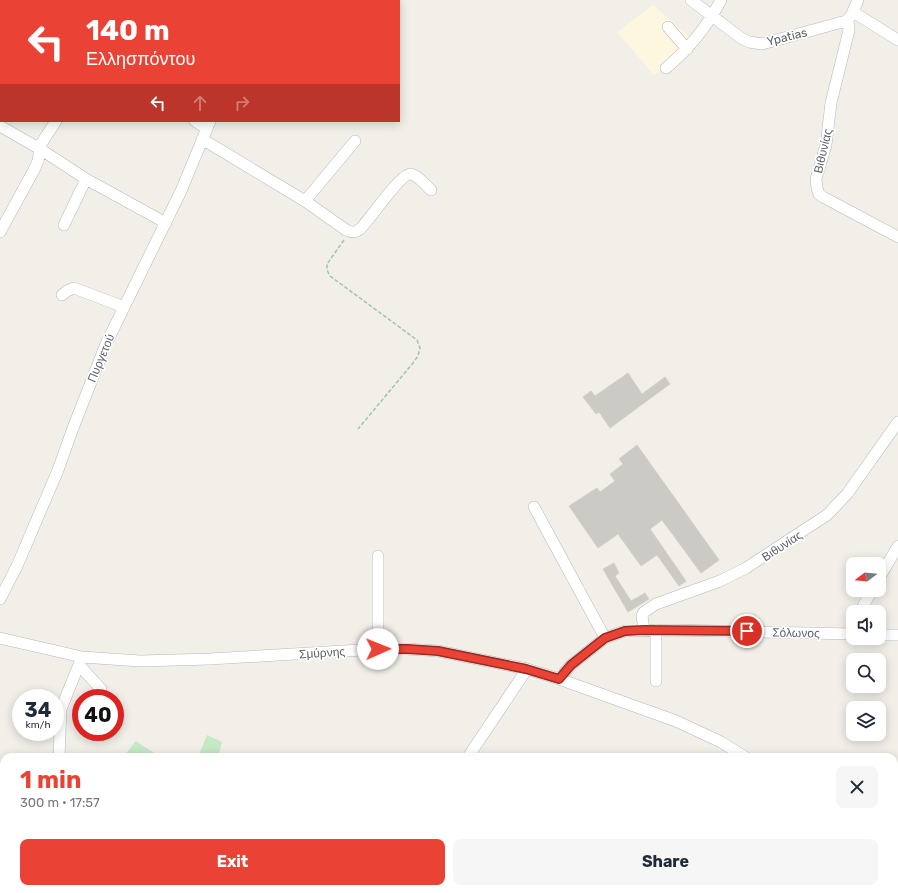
<!DOCTYPE html>
<meta charset="utf-8">
<style>
body{margin:0;font-family:Rubik,sans-serif;background:#f6f6f7;color:#1f2937;height:100vh;display:flex;flex-direction:column;font-size:15px;white-space:nowrap}
*{box-sizing:border-box;margin:0}
p{font-size:13px;color:#747a83}
.icon{flex:none;width:22px;height:22px;fill:none;stroke:currentColor;stroke-width:2;stroke-linecap:round;stroke-linejoin:round}
.map{position:relative;flex:1;overflow:hidden}
.drawer{position:absolute;left:0px;top:753px;width:898px;height:140px;display:flex;flex-direction:column;background:#fff;border-radius:12px 12px 0 0;box-shadow:0 2px 10px #0003}
.drawer>*{flex:none}
.guide{position:absolute;left:0px;top:0px;width:400px;height:122px;box-shadow:0 2px 10px #0003;background:#ea4335;color:#fff;overflow:hidden}
.needle{width:26px;rotate:254deg}
.tools{position:absolute;left:846px;top:557px;display:grid;gap:8px}
.tools a{display:grid;place-items:center;width:40px;height:40px;border-radius:8px;background:#fff;box-shadow:0 2px 10px #0003;font-size:20px}
.speed{position:absolute;left:12px;top:689px;display:flex;gap:8px;font-size:20px;font-weight:700;text-align:center}
.speed>*{display:grid;place-content:center;width:52px;height:52px;border-radius:50%;background:#fff;box-shadow:0 2px 10px #0003;line-height:1}
.speed small{font-size:10px;font-weight:400}
.speed .limit{border:6px solid #d22;background:#fff;color:#111}
.pin{position:absolute;display:grid;place-items:center;width:34px;height:34px;color:#fff;margin:-17px;border:2px solid #fff;border-radius:50%;box-shadow:0 1px 4px #0007}
.me{position:absolute;width:44px;margin:-22px;rotate:89deg;stroke-linejoin:round;filter:drop-shadow(0 0 3px #0008)}
.turn{display:flex;align-items:center;gap:14px;height:84px;padding:0 20px;font-size:18px}
.turn .icon{width:52px;height:52px;stroke-width:2.5}
.turn b{display:block;font-size:28px;line-height:34px}
.lanes{display:flex;align-items:center;height:38px;padding:0 20px;background:#0003;justify-content:center;gap:20px;direction:ltr}
.lanes .off{opacity:.35}
.round{display:grid;place-items:center;flex:none;width:42px;height:42px;border-radius:8px;background:#f6f6f7}
.summary{display:flex;align-items:center;justify-content:space-between;height:68px;padding:0 20px}
h1{font-size:24px;font-weight:700;line-height:30px;color:#ea4335}
.button{display:flex;gap:8px;margin-top:auto;padding:8px 20px}
.button a{flex:1;height:46px;border-radius:8px;background:#ea4335;color:#fff;font-size:16px;font-weight:700;line-height:46px;text-align:center}
.button a+a{background:#f6f6f7;color:#1f2937}
.map>svg:first-child{display:block}
</style>
<div class="map">
<svg width="898" height="893" viewBox="0 0 898 893">
<rect width="100%" height="100%" fill="#f1efe8"/>
<!-- commercial -->
<path fill="#fef7e0" d="M653,5L694,41L682,55L654,75L617,32Z"/>
<!-- green -->
<path fill="#c5e8c5" d="M207,735L222,742L218,757H198Z
M136,741L160,757H123Z"/>
<!-- building -->
<path fill="#cccac5" stroke="#d6d1c6" d="M628,373L642,394L665,377L670,384L610,428L599,412L596,414L583,397L591,391L595,396Z
M637,445L719,560L701,573L662,520L650,529L686,581L679,586L657,555L641,566L618,534L598,548L569,506L597,488L600,492L615,481L610,474L623,464L619,459Z
M614,563L619,573L615,576L631,601L645,593L649,599L628,612L603,569Z"/>
<g fill="none" stroke-linecap="round" stroke-linejoin="round">
<!-- minor casing -->
<g stroke="#b5b8bc" stroke-width="12">
<path id="minor" d="M9,0L11,1
M168,0L169,1
M228,0L229,1
M691,0L741,38L749,42L762,44L846,21L851,16L858,0
M65,1L66,0
M155,1L156,0
M253,1V0
M853,12L898,40
M848,20L849,30L831,103L826,145L816,179L817,188L819,194L823,197L898,237
M668,27L687,49
M666,68C689,49 707,27 721,0
M0,72L1,70
M195,121L207,129
M0,126L40,149L86,179L166,223
M202,139L305,201L346,230C352,233 356,233 361,228C370,219 401,173 411,174C418,175 426,186 431,190
M305,201L355,141
M64,225L86,179
M0,232L35,168L38,161L41,144L56,121
M62,295L67,291L74,288L124,307
M534,507L605,638
M378,556V649
M879,578L898,546
M0,599L17,566L58,470L73,428L106,344L181,191L210,121
M860,612L872,590
M644,630L642,616L644,612L656,604L720,581L746,568L827,515L847,494L898,422
M656,630V681
M879,635H898
M0,638L82,657L140,661L210,659L378,649H407L438,651L527,669L559,679L676,721L721,742L745,757
M79,665L101,689
M559,679L571,665L605,638L625,631L672,630L853,634
M59,757L61,709L82,657
M468,757L527,669
M892,889L898,890"/>
</g>
<!-- path -->
<path stroke="#9cc7a9" stroke-width="1.5" stroke-dasharray="4 2" stroke-linecap="butt" d="M344,240L327,264V270L330,276L417,340L420,348L418,356L413,363L358,429"/>
<!-- minor -->
<use href="#minor" stroke="#fff" stroke-width="11"/>
</g>
<g fill="none" stroke-linecap="round" stroke-linejoin="round">
<!-- route casing -->
<g stroke="#982c22" stroke-width="10">
<path id="route" d="M378,649H407L438,651L526,669L559,679L571,665L605,638L625,631L644,630L747,631"/>
</g>
<!-- route -->
<use href="#route" stroke="#ea4335" stroke-width="7"/>
</g>
<g text-anchor="middle" dominant-baseline="central" stroke-width="3.5" stroke-linejoin="round" paint-order="stroke">
<!-- street labels -->
<g font-size="12" fill="#5f6368" stroke="#fff">
<text transform="translate(787 37) rotate(-14)">Ypatias</text>
<text transform="translate(823 151) rotate(-77)">Βιθυνίας</text>
<text transform="translate(101 358) rotate(-67)">Πυργετού</text>
<text transform="translate(782 546) rotate(-33)">Βιθυνίας</text>
<text transform="translate(796 633) rotate(1)">Σόλωνος</text>
<text transform="translate(322 653) rotate(-4)">Σμύρνης</text>
</g>
</g>
</svg>
<div class="tools">
<a><svg class="needle" viewBox="-14 -14 28 28"><path d="M0-13l5 13h-10z" fill="#e53935"/><path d="M0 13l5-13h-10z" fill="#747a83"/></svg></a>
<a><svg class="icon" aria-label="sound" viewBox="0 0 24 24"><path d="M4 9h4l5-4v14l-5-4H4zM17 9q2 3 0 6"/></svg></a>
<a><svg class="icon" aria-label="search" viewBox="0 0 24 24"><circle cx="10" cy="10" r="6"/><path d="M15 15l6 6"/></svg></a>
<a><svg class="icon" aria-label="layers" viewBox="0 0 24 24"><path d="M12 4l9 5-9 5-9-5zM3 14l9 5 9-5"/></svg></a>
</div>
<div class="speed"><div>34<small>km/h</small></div><div class="limit">40</div></div>
<div class="pin" style="left:747px;top:631px;background:#d93025"><svg class="icon" aria-label="arrive" viewBox="0 0 24 24"><path d="M6 21V4h12l-3 4 3 4H6"/></svg></div>
<svg class="me" style="left:378px;top:649px" viewBox="-20 -20 40 40"><circle r="19" fill="#fff"/><path d="M0-13L10 11 0 6-10 11z" fill="#ea4335"/></svg>
<div class="guide">
<div class="turn"><svg class="icon" aria-label="left" viewBox="0 0 24 24"><path d="M17 20v-9H6M10 6l-5 5 5 5"/></svg><div><b>140 m</b>Ελλησπόντου</div></div>
<div class="lanes"><svg class="icon" aria-label="left" viewBox="0 0 24 24"><path d="M17 20v-9H6M10 6l-5 5 5 5"/></svg><svg class="icon off" aria-label="ahead" viewBox="0 0 24 24"><path d="M12 20V5M6 11l6-6 6 6"/></svg><svg class="icon off" aria-label="right" viewBox="0 0 24 24"><path d="M7 20v-9h11M14 6l5 5-5 5"/></svg></div>
</div>
<section class="drawer">
<div class="summary"><div><h1>1 min</h1><p>300 m · 17:57</p></div><a class="round"><svg class="icon" aria-label="close" viewBox="0 0 24 24"><path d="M6 6l12 12M18 6L6 18"/></svg></a></div>
<div class="button"><a>Exit</a><a>Share</a></div>
</section>
</div>
